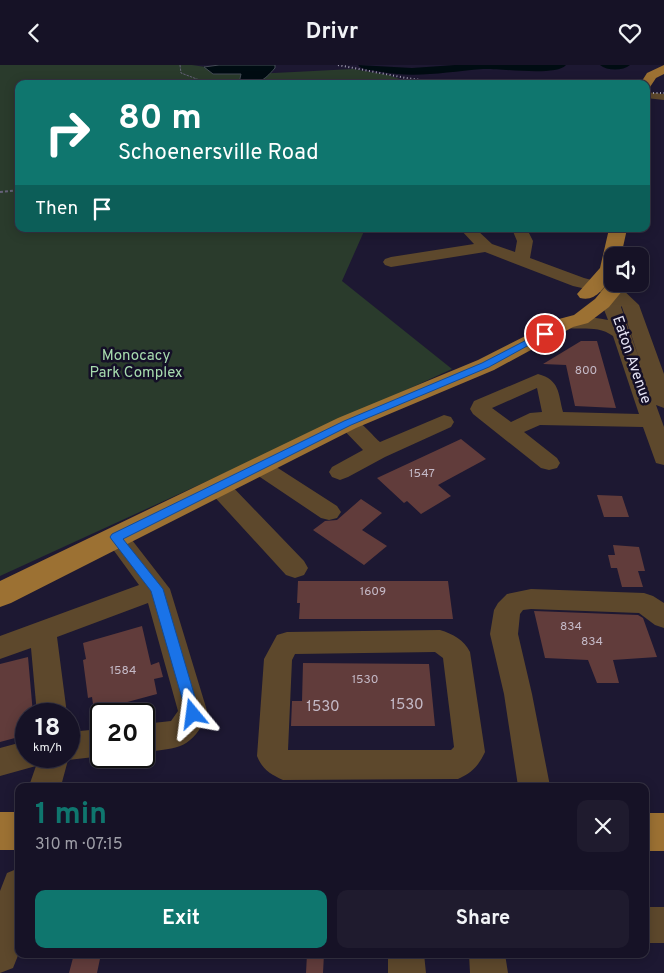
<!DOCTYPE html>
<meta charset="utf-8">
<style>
body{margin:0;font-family:Overpass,sans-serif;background:#1f1b2e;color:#f1f3f6;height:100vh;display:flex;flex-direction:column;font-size:19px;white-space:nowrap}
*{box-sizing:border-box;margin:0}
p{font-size:16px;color:#9e9ea7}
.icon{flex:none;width:28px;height:28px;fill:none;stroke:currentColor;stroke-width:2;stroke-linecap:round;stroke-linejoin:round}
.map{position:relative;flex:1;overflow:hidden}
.sheet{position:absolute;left:15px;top:718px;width:634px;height:175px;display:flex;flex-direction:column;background:#161226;border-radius:10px;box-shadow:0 2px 12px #0003,0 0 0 1px #353243}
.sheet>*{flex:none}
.banner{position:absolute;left:15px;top:15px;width:635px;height:152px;border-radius:10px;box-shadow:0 2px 12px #0003,0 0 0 1px #353243;background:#0f766e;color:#fff;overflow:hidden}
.tools{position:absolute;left:604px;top:182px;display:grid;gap:10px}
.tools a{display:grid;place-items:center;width:45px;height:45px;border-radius:10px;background:#161226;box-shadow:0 2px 12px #0003,0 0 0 1px #353243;font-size:25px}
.speed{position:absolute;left:15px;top:638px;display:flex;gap:10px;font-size:25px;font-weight:700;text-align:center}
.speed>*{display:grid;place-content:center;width:65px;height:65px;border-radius:50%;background:#161226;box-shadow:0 2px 12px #0003,0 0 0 1px #353243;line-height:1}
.speed small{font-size:12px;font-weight:400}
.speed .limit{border:2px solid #111;border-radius:8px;background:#fff;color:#111}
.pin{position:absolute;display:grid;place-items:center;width:42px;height:42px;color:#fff;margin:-21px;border:2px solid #fff;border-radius:50%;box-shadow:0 1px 5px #0007}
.me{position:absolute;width:55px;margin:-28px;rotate:344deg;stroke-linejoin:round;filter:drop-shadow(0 0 4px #0008)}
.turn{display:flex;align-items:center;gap:18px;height:105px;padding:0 20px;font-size:22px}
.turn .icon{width:65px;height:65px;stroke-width:2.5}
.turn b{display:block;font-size:35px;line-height:42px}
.then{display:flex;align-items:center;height:48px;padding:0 20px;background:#0003;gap:10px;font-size:19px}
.round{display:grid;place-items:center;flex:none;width:52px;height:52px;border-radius:10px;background:#1f1b2e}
.overview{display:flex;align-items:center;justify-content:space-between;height:85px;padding:0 20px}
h1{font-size:30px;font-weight:700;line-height:38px;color:#0f766e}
.button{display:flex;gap:10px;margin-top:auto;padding:10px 20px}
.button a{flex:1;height:58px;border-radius:10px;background:#0f766e;color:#fff;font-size:20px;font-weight:700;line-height:58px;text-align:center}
.button a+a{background:#1f1b2e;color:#f1f3f6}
header{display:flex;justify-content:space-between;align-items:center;height:65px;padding:0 20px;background:#161226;font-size:22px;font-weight:700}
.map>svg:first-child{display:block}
</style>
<header><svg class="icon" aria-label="back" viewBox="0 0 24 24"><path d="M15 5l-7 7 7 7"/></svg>Drivr<svg class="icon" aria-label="heart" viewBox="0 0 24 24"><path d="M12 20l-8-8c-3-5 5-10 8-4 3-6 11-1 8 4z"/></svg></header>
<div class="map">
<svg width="664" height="908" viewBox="0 0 664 908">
<rect width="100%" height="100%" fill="#1d1832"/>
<!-- green -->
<path fill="#2a3b2c" d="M0,0H192L254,9L353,4L388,10L415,19H19V164H365L342,216L452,304L0,511Z"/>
<!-- water -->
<path fill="#000c12" stroke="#454c56" d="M219,0H275V3C263,17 258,19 239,18L241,9H213L204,2Z"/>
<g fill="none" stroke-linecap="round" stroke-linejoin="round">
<!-- river -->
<path fill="#000c12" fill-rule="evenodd" d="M358,0L412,3L455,0H566C556,12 499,3 483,4C444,7 415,14 376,6C369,5 362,5 358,0Z
M600,0H630C623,6 607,6 600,0Z"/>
</g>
<!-- building -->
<path fill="#613c3b" d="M581,276H597L616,343L575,341L566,300L543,299Z
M461,374L486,394L438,420L451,431L421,449L407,436L404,438L377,413Z
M597,430L622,431L629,452H604Z
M361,434L382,448L362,465L387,481L364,500L313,465L325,456L337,455Z
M613,480L639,482L645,506H638L643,522H622L617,503H611L608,490H615Z
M298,516H448L453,554H299L300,538H297Z
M534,546L638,550L643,553L657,592L613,595L619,618H597L588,595L545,593Z
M142,561L151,600L159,597L163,612L154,614L157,629L94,646L92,632L88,633L83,595L86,594L83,578Z
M28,592L33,649H26V670L0,677V599Z
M303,598L429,599L435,661H291L292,636H302Z
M74,889H101L97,908H69Z
M307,889H324L323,908H306Z"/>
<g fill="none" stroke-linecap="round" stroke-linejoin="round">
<!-- path-far1 -->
<path stroke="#656278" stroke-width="1" stroke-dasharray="2.5 1" stroke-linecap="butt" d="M180,0L181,8L210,19"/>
<!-- path -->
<path stroke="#656278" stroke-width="2" stroke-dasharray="3 2" stroke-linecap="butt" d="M0,127L19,125"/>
<!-- minor -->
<path fill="#5d482c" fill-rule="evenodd" d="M646,27L664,29V35L646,33Z
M460,164H476L492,179L515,187L517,176L512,164H527L533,176L530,193L584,213L603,218L605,211L612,210V219H620L621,223L639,240L664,309V343L656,340L664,362V400L656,398L643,362L540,360L524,367L557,393L560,398L557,403L549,405L541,403L473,349L470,344L474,336L538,309C560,315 558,328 563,347L639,349L613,271C597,259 578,266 560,262L557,258L560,254C575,250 593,252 608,255L603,242L604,228L573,221L485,187L391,202L385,200L383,197L385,194L391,192L474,179ZM621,241L622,242L639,293L621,242ZM537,323L542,347L530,348L511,357L492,343Z
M444,350L451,352L454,357L451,362L385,392L348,412L340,415L332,412L329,407L332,402L363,385L337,358L340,353C357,349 368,366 380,377Z
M259,394L267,396L337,441L341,447L337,453L329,455L321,453L251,406L248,401L251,396Z
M218,413L226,415L304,496L308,503L304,510L295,513L286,510L210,427L207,421L210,415Z
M116,463L125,466L170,524L208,649C191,684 180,683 144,687V659L171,656L178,646L148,538L57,572L67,649H37L31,583L0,594V571L139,520L104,472L107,466Z
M531,524L644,528L653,531L664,538V563L655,560L639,548L531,544L523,545L520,549L518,569L532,629L550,721H518L504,629L490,569L494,545L498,538L507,529Z
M440,565C453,569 464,575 470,587L485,687C479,700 472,708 458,714L283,715C270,709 262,704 257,691L264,594L277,570L287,567ZM435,587L443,593L454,682L451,685H288L292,595L295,589Z
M101,664V691H103L68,695L61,721H29L36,701L0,711V683L26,676V691H69V667Z
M19,803V888L13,903L0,908V826L7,808Z
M645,842H664V878H645Z
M388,889H424L426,908H388Z
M469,889H505L508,908H470Z"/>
<!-- major -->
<path fill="#9c7133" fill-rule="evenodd" d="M664,0V9L656,13L650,22L646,23V19H640L647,8Z
M609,164H627L621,191H612V212C603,223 596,237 580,233L577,229L600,203Z
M611,215L612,219H628L609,242L588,258L573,262L494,305L356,363L11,538L0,542V516L338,353L478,295L559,254L574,250L595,234Z
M0,747H19V785H0Z
M645,748H664V786H645Z"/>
<!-- rail -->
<path stroke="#a29fb3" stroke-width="2" stroke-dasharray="1 2.5" stroke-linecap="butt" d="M338,0L406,13L452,19
M646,28H664"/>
</g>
<!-- route -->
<path fill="#1a73e8" stroke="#114b97" d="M542,267L549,269L489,302L351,360L123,474L163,524L200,649L198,654L193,656L188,654L151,526L112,475L110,472L112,469L344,356L482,298Z"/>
<g text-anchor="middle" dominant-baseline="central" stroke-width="5" stroke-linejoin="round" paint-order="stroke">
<!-- number labels -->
<g font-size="12" fill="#c4b9c6">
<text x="586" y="306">800</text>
<text x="422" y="409">1547</text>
<text x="373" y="527">1609</text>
<text x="571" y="562">834</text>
<text x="592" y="577">834</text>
<text x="123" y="606">1584</text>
<text x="365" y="615">1530</text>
</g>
<!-- park labels -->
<g font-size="15" fill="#a7dbae" stroke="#140f27">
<text x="136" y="291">Monocacy<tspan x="136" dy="17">Park Complex</tspan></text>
</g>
<!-- street labels -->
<g font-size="15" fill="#e5e3f4" stroke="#140f27">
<text transform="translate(631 295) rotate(71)">Eaton Avenue</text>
</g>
<!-- near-number labels -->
<g font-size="15" fill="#c4b9c6">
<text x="407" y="640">1530</text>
<text x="323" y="642">1530</text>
</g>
</g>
</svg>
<div class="tools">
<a><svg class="icon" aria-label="sound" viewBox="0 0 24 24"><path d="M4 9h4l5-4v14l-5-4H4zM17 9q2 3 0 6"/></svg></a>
</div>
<div class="speed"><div>18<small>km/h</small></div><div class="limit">20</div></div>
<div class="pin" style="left:545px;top:269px;background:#d93025"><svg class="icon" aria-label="arrive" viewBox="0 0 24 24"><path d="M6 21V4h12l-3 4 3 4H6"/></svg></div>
<svg class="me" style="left:193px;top:649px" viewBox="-20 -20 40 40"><path d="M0-17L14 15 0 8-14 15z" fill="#1a73e8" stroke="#fff" stroke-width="4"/></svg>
<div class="banner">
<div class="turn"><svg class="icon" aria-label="right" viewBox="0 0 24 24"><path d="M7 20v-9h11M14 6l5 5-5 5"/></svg><div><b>80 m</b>Schoenersville Road</div></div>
<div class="then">Then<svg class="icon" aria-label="arrive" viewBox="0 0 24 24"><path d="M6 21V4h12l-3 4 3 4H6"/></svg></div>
</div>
<section class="sheet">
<div class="overview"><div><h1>1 min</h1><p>310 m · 07:15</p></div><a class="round"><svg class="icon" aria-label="close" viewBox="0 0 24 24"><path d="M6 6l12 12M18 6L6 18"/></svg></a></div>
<div class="button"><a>Exit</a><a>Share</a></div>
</section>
</div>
